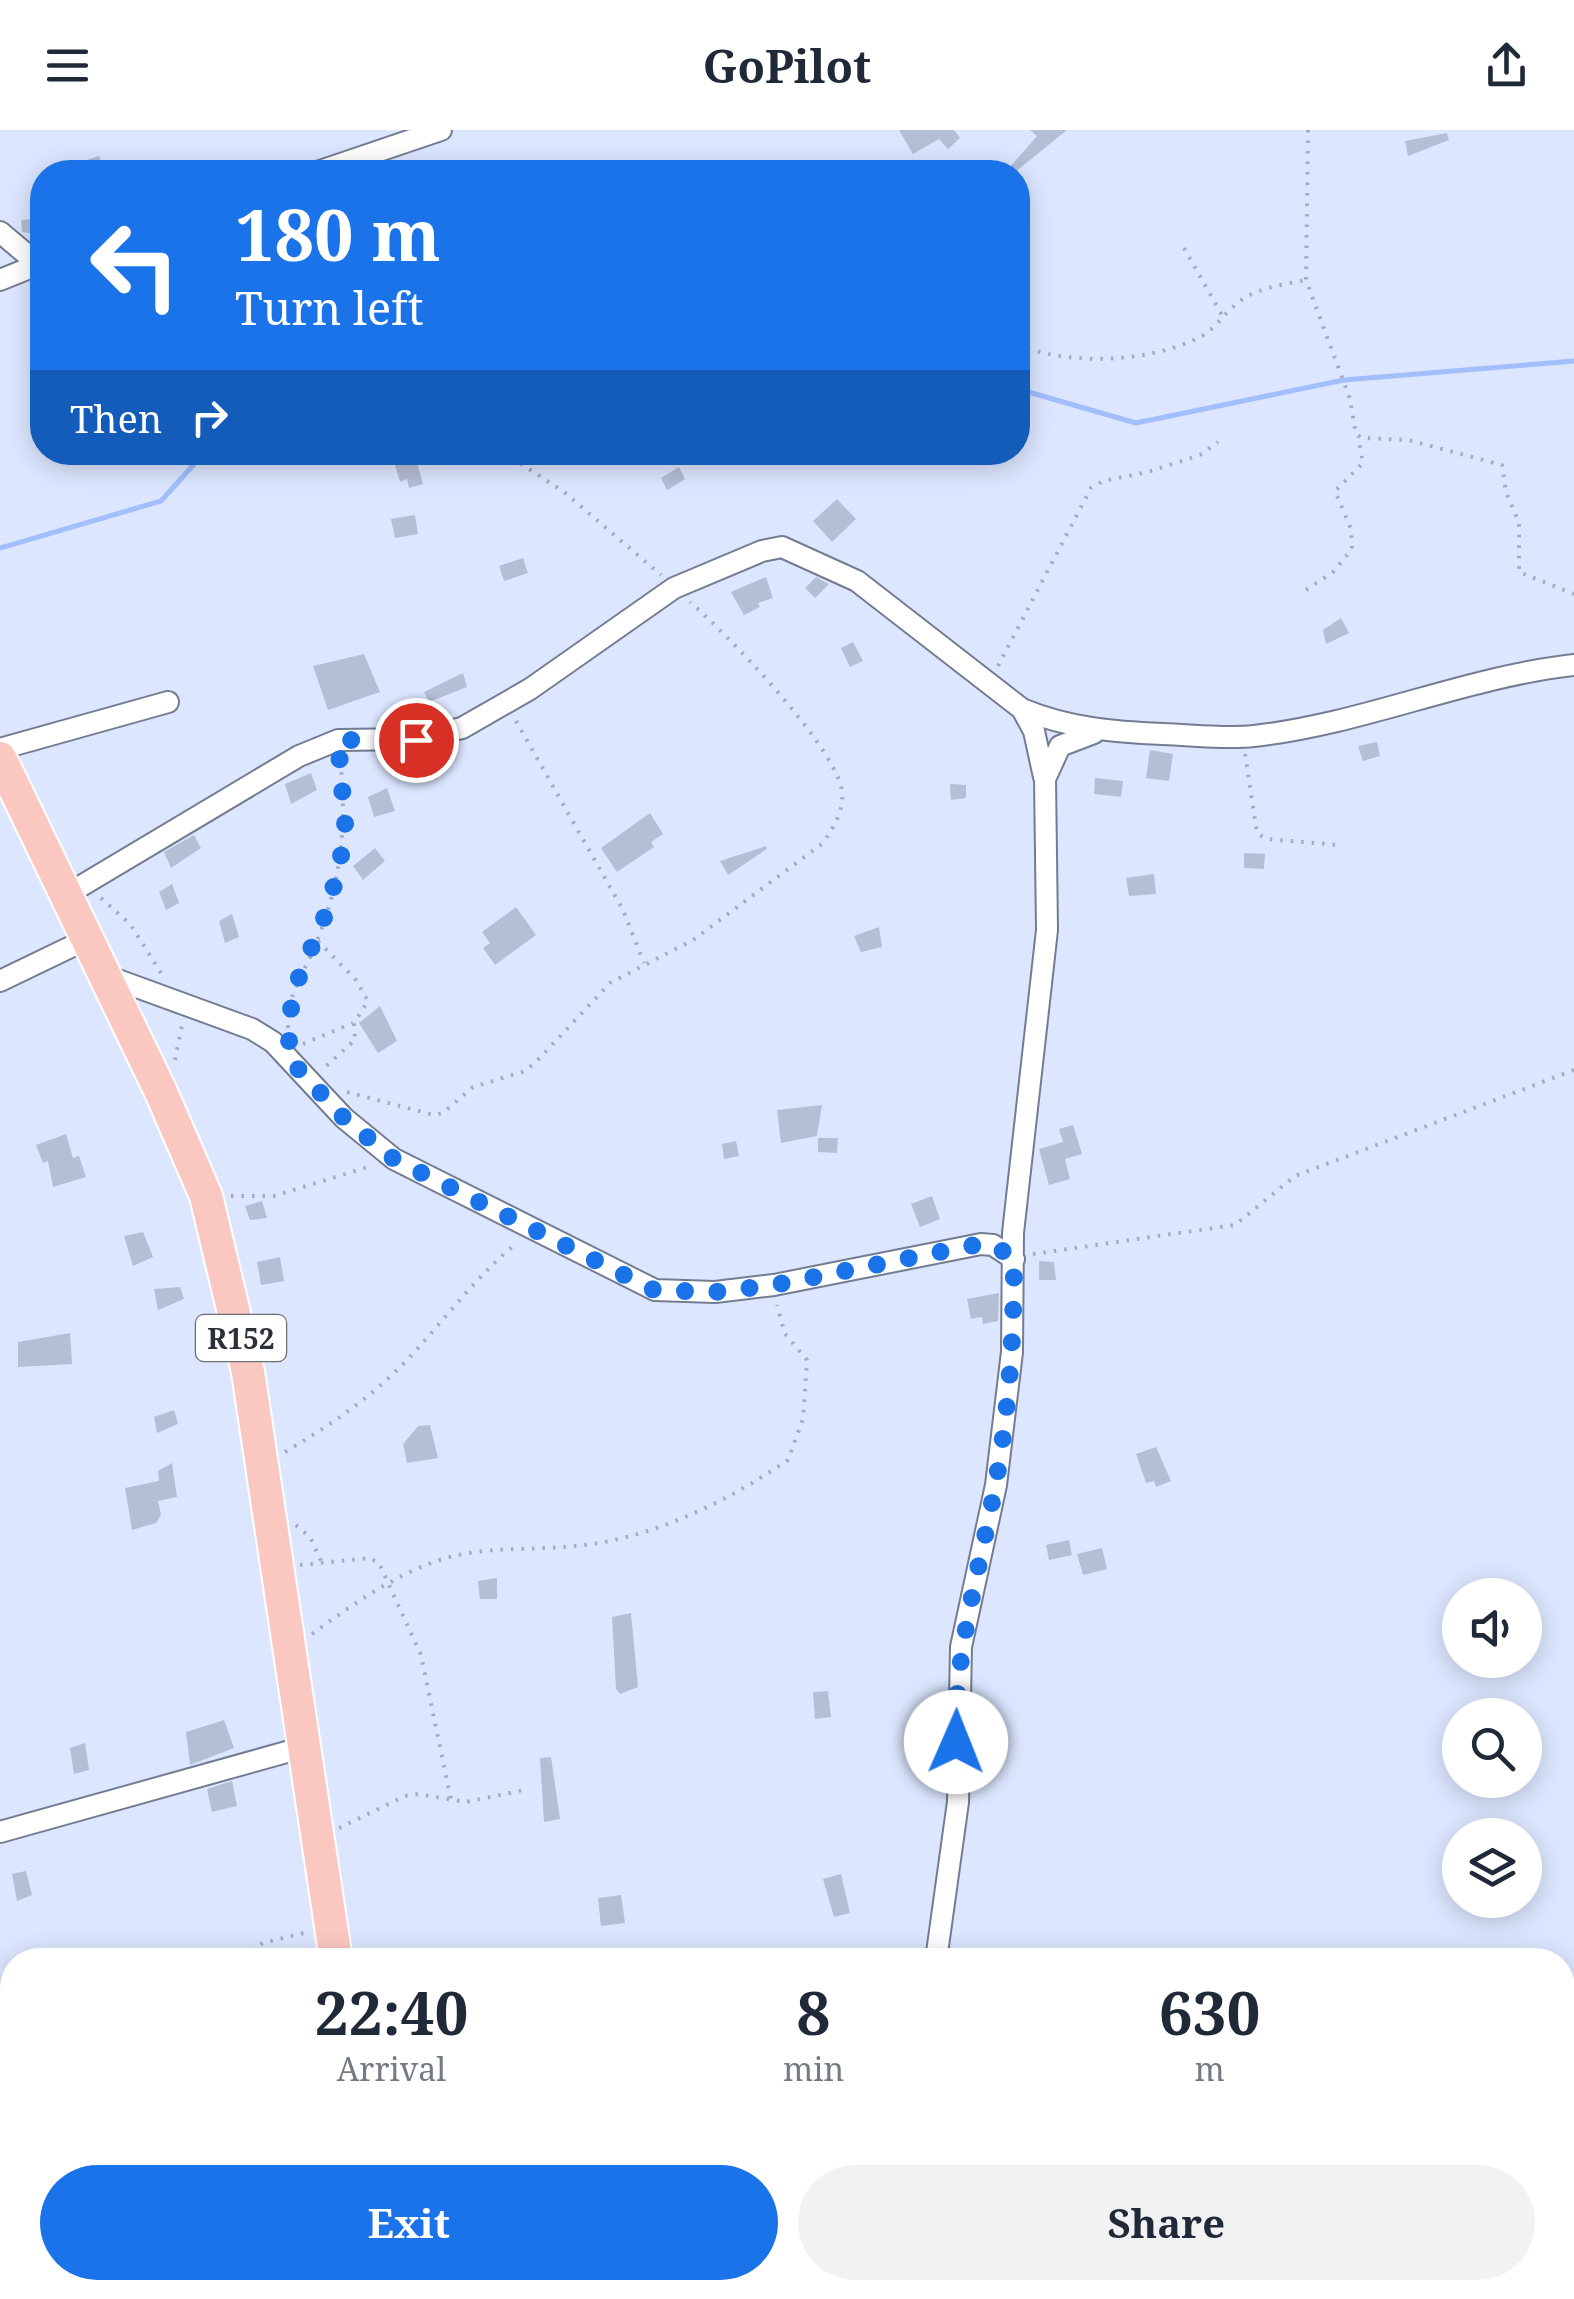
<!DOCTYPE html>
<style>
body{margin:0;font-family:"Noto Serif",serif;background:#f2f2f3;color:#1f2937;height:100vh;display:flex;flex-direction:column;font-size:38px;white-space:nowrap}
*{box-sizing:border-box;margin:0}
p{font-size:32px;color:#747a83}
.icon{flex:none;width:55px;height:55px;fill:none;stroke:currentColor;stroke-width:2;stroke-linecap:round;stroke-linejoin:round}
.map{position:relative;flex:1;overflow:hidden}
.sheet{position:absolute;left:0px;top:1818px;width:1575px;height:352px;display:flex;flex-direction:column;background:#fff;border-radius:40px 40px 0 0;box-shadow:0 5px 25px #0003}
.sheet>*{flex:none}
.guide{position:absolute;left:30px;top:30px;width:1000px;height:305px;border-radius:40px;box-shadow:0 5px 25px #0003;background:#1a73e8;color:#fff;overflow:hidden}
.buttons{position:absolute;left:1442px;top:1448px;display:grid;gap:20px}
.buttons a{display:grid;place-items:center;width:100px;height:100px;border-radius:50%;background:#fff;box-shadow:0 5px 25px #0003;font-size:50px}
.pin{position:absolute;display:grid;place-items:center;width:85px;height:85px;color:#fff;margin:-42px;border:5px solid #fff;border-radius:50%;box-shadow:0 2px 10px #0007}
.me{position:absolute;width:110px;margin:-55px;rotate:1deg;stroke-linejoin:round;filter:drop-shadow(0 0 8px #0008)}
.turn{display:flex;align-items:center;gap:35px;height:210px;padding:0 40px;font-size:45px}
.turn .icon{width:130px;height:130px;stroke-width:2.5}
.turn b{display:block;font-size:70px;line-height:85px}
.then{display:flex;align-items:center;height:95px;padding:0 40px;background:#0003;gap:20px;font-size:38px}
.eta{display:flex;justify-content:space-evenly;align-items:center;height:170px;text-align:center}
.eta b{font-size:60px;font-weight:700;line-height:70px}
.action{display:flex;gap:20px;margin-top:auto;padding:20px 40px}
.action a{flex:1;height:115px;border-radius:60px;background:#1a73e8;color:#fff;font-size:40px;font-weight:700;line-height:115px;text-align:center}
.action a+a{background:#f2f2f3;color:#1f2937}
header{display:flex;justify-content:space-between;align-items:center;height:130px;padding:0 40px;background:#fff;font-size:45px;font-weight:700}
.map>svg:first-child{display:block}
</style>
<header><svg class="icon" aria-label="menu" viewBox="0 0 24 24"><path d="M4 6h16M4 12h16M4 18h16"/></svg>GoPilot<svg class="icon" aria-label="share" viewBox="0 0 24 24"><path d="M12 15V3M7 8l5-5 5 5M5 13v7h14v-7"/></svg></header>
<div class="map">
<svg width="1574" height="2169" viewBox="0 0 1574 2169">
<rect width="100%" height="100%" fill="#dce7ff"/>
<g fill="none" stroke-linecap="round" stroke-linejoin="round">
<!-- stream -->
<path stroke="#a2befd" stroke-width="5" d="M1018,259L1136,293L1344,250L1574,231
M0,418L161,371L205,322"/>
</g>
<!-- building -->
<path fill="#b4bed5" d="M899,0H954L960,8L948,19L939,9L913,24Z
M1030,0H1067L1015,42L1010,37L1037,6Z
M1447,3L1449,10L1408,26L1405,11Z
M99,26L104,42H59L58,40Z
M42,88V105L22,102L21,90Z
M416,329L423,354L409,358L407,349L400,352L395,335Z
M679,337L685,349L667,360L661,348Z
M837,369L856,389L832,412L813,391Z
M415,385L418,404L395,408L391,389Z
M523,428L528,443L504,451L499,436Z
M766,447L773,468L758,473L760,477L744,485L731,462Z
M816,447L829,454L815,468L805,458Z
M1341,488L1349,503L1326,514L1323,500Z
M853,512L863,531L850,537L841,518Z
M364,524L380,562L328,580L313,536Z
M463,543L467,557L429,572L424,562Z
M1377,612L1380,626L1363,631L1358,616Z
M1150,620L1173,624L1169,651L1146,648Z
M311,643L317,660L291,674L285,654Z
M1095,648L1123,651L1121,667L1094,664Z
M950,654L966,655V668L951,670Z
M387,658L395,681L374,687L368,667Z
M650,683L663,704L651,712L654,717L617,742L601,718Z
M194,705L201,718L171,738L164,722Z
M766,716L767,719L728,745L720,731Z
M375,718L385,731L363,750L353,736Z
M1244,723L1265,724L1264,739L1244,738Z
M1154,744L1156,764L1129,766L1126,748Z
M172,754L179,773L166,780L159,762Z
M516,777L536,805L495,835L483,818L490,813L482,802Z
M232,784L239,807L225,813L219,791Z
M879,797L882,817L861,822L854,806Z
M380,876L397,911L378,923L359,893Z
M822,975L817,1006L781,1013L777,980Z
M1073,995L1082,1024L1065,1029L1070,1049L1049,1055L1039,1019L1063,1012L1059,999Z
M66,1004L73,1028L79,1026L86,1047L53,1057L48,1031L43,1033L36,1015Z
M818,1008H838L837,1023L818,1022Z
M736,1011L739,1026L724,1029L722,1014Z
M932,1066L940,1089L920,1097L911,1074Z
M262,1071L267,1088L250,1090L245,1076Z
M143,1102L153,1127L133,1136L124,1106Z
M280,1127L284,1151L261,1155L257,1132Z
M1039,1131L1054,1132L1056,1150H1039Z
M180,1157L184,1169L158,1180L154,1159Z
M999,1163L998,1191L983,1194L982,1187L971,1189L967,1169Z
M70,1203L72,1234L18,1237V1212Z
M174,1280L178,1294L157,1303L154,1287Z
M430,1295L438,1328L407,1333L403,1314L418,1296Z
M1156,1317L1171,1351L1156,1357L1154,1351L1146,1353L1136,1324Z
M172,1333L177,1367L158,1371L161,1385L156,1393L132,1400L125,1358L159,1351L158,1341Z
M1069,1410L1072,1425L1049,1430L1046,1415Z
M1102,1418L1107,1439L1083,1445L1077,1424Z
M497,1448V1469H480L478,1451Z
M631,1483L638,1557L620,1564L616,1559L612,1487Z
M828,1561L831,1587L815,1589L813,1562Z
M224,1590L234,1618L190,1635L186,1602Z
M85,1613L89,1640L74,1644L70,1618Z
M551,1627L560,1689L544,1692L540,1628Z
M232,1651L237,1676L212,1682L207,1659Z
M26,1741L32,1765L17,1771L12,1744Z
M841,1744L850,1783L834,1787L823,1749Z
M621,1765L625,1793L601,1796L598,1768Z"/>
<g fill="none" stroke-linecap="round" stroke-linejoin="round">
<!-- street casing -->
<g stroke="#737c91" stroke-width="24">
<path id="street" d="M317,42L441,0
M0,102L38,134
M0,150L42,133
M1022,579L1034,601L1044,647
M0,619L168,572
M66,765L299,626L338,610L416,609L462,598L530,559L674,458L762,421L782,417L857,451L1022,579C1068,598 1113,602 1163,604C1193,605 1224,609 1254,606C1363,594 1465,547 1574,535
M104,845L252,899L273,912L344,988L394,1029L655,1160L715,1162L774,1155L981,1114L993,1115L1014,1129
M0,851L85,810
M0,1702L308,1616
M936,1830L958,1672L961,1517L996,1355L1012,1222L1013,1103L1047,800L1045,649L1060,616L1094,603
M898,2169L899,2158"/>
</g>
<!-- primary casing -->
<g stroke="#fff" stroke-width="36">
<path id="primary" d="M0,628L161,962L206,1066L248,1242L336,1830
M419,2158L421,2169"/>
</g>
<!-- path -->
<path stroke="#a3acbf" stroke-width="4" stroke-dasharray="2.5 8" stroke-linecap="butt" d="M1308,0L1306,150L1350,269L1356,304L1362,308L1408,310L1502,335L1506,362L1519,393V442L1574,464
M1184,118L1223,187
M1018,215C1071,236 1148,233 1200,207C1214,200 1222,186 1234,176C1253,158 1281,155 1306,150
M503,322L564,362L661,445
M1306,460L1333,442L1352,419L1351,399L1335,361L1363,333L1358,307
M998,536L1091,358L1103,351L1148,342L1200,325L1218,312
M516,591L623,780L644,833
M1245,624L1257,703L1266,709L1339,715
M101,768L130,794L163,846
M318,811L356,850L368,871L354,893L355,910L324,938
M288,898C286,864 306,841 317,811C342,748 347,694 340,628
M303,914L353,893
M175,930L182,895
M347,962L434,985L443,983L473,957L522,942L534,934L610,853L693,810L823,713C835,695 846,678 841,656C828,609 728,505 690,472
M231,1066H274L371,1036
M1033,1124L1235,1095L1295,1046L1574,940
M285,1322C329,1296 371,1268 407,1230C444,1191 475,1147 517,1113
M296,1395L310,1407L321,1431
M300,1435L369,1428L379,1433L421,1525L451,1670
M312,1504C349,1477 387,1450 431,1433C477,1415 527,1421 576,1416C651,1409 727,1372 788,1330L803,1289L807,1230L785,1204L777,1175
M339,1698L405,1666L418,1664L466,1672L524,1660
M249,1830L250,1822L263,1813L308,1802
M1112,2158L1116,2169"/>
<!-- street -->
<use href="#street" stroke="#fff" stroke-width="20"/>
<!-- primary -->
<use href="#primary" stroke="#fbc8c1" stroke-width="32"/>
</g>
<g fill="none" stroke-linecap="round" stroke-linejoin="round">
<!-- route -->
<path stroke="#1a73e8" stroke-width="18" stroke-dasharray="0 32.4" d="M416,610H338L346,705L329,776L292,864L288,928L344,988L394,1029L654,1160L715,1162L774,1155L980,1114L994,1115L1014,1129C1014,1205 1009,1282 995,1357C979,1443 954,1523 956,1612"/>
</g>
<g text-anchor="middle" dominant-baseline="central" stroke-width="10" stroke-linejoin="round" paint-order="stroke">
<!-- shield labels -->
<rect fill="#fff" stroke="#6b6e74" stroke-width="2.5" x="196" y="1185" width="90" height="46" rx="8"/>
<g font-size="28" font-weight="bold" fill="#2c3039">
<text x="241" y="1208">R152</text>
</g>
</g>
</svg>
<div class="buttons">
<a><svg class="icon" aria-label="sound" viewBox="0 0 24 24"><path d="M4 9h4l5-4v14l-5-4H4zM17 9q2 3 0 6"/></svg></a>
<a><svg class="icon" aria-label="search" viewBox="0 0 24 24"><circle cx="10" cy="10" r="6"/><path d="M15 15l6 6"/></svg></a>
<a><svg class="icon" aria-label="layers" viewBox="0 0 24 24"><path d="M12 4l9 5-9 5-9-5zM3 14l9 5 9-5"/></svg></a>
</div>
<div class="pin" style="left:416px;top:610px;background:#d93025"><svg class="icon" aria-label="arrive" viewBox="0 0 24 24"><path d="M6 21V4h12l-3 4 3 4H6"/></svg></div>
<svg class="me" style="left:956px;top:1612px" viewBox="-20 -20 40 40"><circle r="19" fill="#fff"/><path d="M0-13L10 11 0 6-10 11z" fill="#1a73e8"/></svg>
<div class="guide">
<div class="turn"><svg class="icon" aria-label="left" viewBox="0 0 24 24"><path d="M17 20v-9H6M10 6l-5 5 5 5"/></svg><div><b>180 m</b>Turn left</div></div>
<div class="then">Then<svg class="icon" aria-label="right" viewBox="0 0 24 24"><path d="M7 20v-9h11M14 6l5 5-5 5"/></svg></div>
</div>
<section class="sheet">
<div class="eta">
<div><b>22:40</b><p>Arrival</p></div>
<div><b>8</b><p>min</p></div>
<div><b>630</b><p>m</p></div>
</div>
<div class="action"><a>Exit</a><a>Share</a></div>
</section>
</div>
